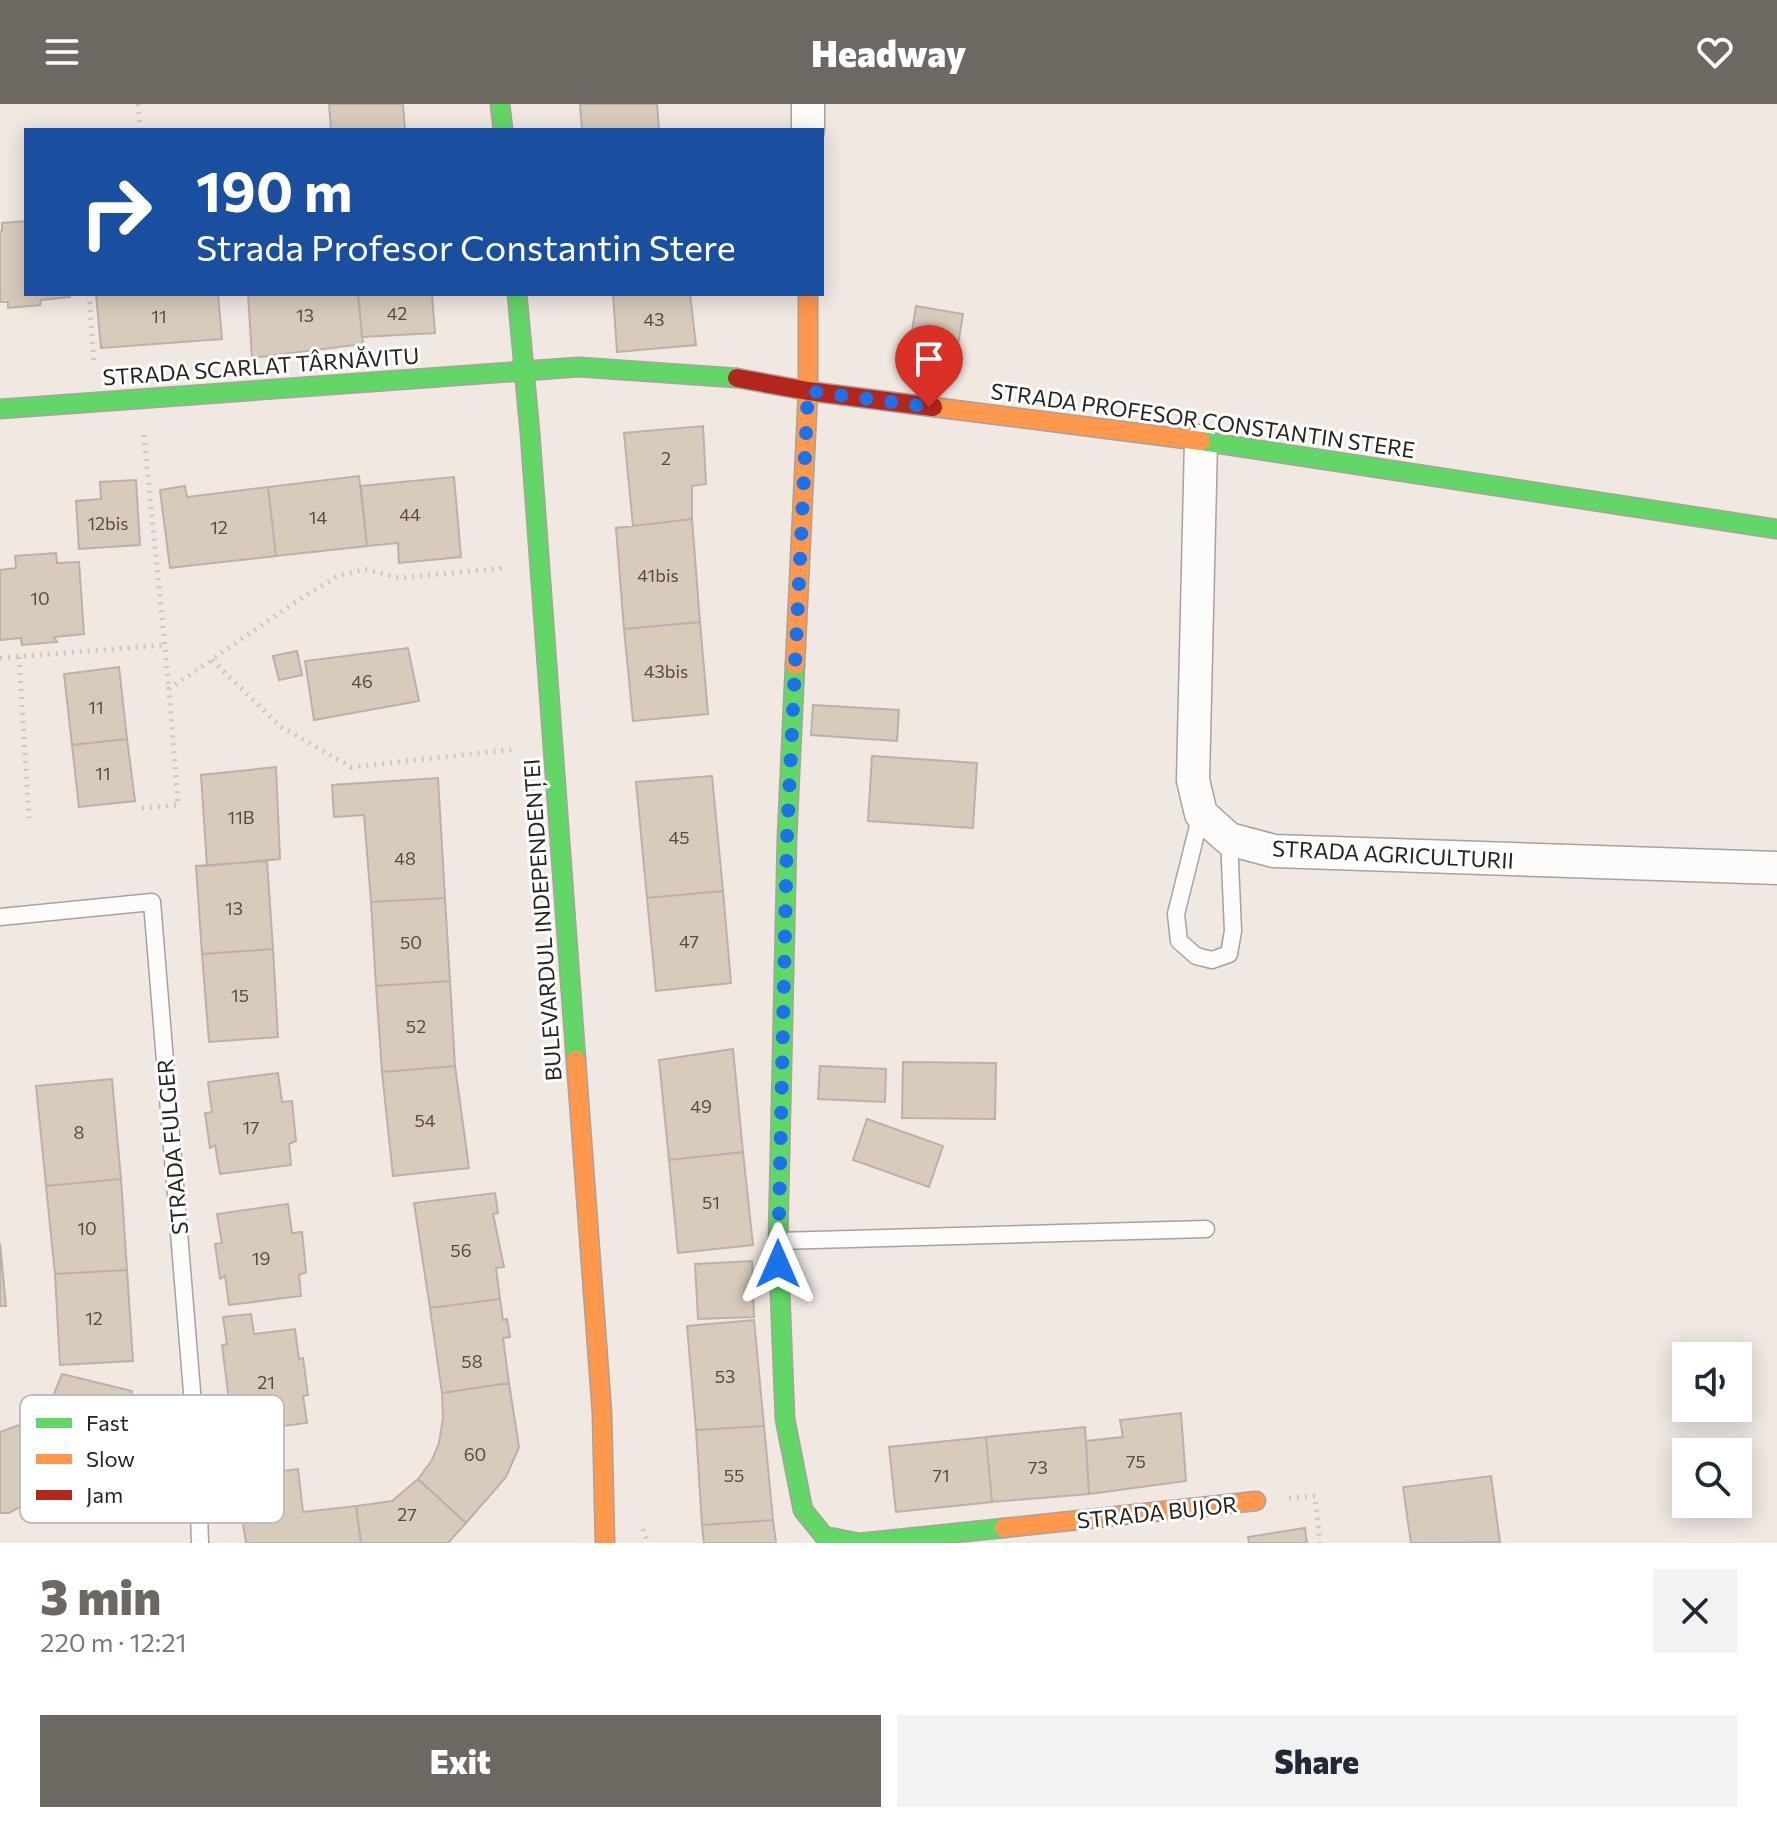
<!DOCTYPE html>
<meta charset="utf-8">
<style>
body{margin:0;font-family:Commissioner,sans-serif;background:#f2f2f3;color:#1f2937;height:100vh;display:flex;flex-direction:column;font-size:30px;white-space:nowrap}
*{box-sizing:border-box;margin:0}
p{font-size:26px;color:#747a83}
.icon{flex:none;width:44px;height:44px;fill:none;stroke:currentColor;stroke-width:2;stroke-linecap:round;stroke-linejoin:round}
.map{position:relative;height:1439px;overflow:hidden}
.details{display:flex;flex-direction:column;background:#fff;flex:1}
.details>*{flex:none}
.top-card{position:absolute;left:24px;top:24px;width:800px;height:168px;border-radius:0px;box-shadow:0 4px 20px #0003;background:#1a4fa0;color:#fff;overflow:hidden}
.buttons{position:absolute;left:1672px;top:1238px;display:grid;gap:16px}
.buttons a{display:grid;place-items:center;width:80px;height:80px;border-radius:0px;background:#fff;box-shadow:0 4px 20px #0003;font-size:40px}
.pin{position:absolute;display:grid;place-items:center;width:68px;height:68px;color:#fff;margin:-82px -34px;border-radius:50% 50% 50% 0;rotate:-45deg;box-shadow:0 0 8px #0007}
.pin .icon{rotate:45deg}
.me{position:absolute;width:88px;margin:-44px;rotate:0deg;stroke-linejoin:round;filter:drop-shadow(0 0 6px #0008)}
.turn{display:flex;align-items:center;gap:28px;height:168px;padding:0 40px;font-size:36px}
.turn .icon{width:104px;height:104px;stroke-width:2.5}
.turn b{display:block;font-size:56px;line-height:68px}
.round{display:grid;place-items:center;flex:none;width:84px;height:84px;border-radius:0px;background:#f2f2f3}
.overview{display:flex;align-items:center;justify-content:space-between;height:136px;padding:0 40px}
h1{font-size:48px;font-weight:800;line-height:60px;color:#6e6862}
.action{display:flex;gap:16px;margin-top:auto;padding:16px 40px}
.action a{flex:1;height:92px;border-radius:0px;background:#6e6862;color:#fff;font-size:32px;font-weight:800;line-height:92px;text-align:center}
.action a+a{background:#f2f2f3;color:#1f2937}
header{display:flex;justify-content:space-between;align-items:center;height:104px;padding:0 40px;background:#6e6862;color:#fff;font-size:36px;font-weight:800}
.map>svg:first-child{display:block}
</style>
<header><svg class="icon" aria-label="menu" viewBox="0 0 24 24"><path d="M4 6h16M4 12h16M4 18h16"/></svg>Headway<svg class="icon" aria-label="heart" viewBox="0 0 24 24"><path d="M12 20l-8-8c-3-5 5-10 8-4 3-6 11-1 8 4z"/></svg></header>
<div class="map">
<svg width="1777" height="1439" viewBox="0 0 1777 1439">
<rect width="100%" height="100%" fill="#f0e8e1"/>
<!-- building -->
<path fill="#d8cbbc" stroke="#b8b2ac" stroke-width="2" d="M329,0H403L405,26H331Z
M580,0H657L659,26H582Z
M26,117V190H70V193L41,196L40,201L8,204V198H0V128L2,127V119Z
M96,190H218L222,235L101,244Z
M248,190H358L363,240L252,254Z
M358,190H432L435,229L362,233Z
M613,190H690L696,241L617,248Z
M916,202L963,210L952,278L905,271Z
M703,322L706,380L692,382V415L633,422L624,329Z
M359,372L367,442L276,452L268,383Z
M454,373L461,453L399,459L398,439L367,442L361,382Z
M136,376L140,441L79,445L76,397L101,395L100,378Z
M185,382L187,393L268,383L276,452L170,464L160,386Z
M692,415L700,518L624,525L616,424Z
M56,449L57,459L79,458L84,530L54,533L57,538L22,541L21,534L0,536V466L16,464L15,452Z
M700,518L708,610L633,617L624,525Z
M408,544L419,597L314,616L305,557Z
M297,547L302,571L279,576L273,552Z
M119,563L127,635L72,641L64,570Z
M813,601L899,606L897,637L811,631Z
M127,635L135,697L79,703L72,641Z
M872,652L977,659L973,724L868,717Z
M276,663L280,755L207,762L201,671Z
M712,672L723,787L647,794L636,678Z
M438,674L445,794L371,798L364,711L334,713L332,681Z
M267,757L273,845L202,850L196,762Z
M723,787L731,879L656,887L647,794Z
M445,794L450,877L376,882L371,798Z
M273,845L278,933L209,938L202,850Z
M450,877L455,962L382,968L376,882Z
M733,945L743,1048L669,1056L659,956Z
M903,958L996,959L995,1015L902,1014Z
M455,962L469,1064L393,1072L382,968Z
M820,962L886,965L885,998L818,995Z
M278,969L282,998L292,997L296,1037L289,1040L291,1061L220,1070L215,1041L210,1044L205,1009L212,1008L208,978Z
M112,975L121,1075L46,1082L36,982Z
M867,1015L943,1042L929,1083L853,1056Z
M743,1048L753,1141L678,1149L669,1056Z
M121,1075L127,1166L55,1170L46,1082Z
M495,1089L498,1109L493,1110L504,1163L496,1164L500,1195L430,1204L414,1099Z
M288,1100L292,1129L302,1128L306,1168L299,1171L301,1192L229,1201L225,1172L220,1175L215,1140L222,1139L217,1110Z
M0,1139L6,1202H0Z
M752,1157L754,1213L698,1215L695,1160Z
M127,1166L133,1257L60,1261L55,1170Z
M500,1195L503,1216L507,1215L510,1233L503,1234L509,1279L442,1289L430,1204Z
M251,1210L254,1230L295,1225L299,1255L303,1254L308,1291L303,1292L307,1319L233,1328L222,1241L227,1240L223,1213Z
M754,1216L764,1322L696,1326L687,1222Z
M62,1270L132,1287L125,1327L92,1371L46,1389L19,1321L52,1295Z
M509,1279L519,1343L506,1373L466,1419L418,1375L432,1356L439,1339L443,1314L442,1289Z
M1181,1309L1186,1377L1089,1390L1086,1337L1123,1333L1120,1316Z
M19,1321L46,1389L9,1409H0V1328Z
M764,1322L773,1416L702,1421L696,1326Z
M1085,1323L1089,1390L992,1398L986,1333Z
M986,1333L992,1398L896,1408L889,1343Z
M298,1365L303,1408L356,1402L361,1439H246L236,1373Z
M1491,1372L1500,1438L1411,1439L1403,1383Z
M418,1375L466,1419L448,1439H361L356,1402L392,1397Z
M773,1416L776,1439H704L702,1421Z
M1305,1424L1307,1439H1249L1248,1433Z"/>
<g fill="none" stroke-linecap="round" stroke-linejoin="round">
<!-- lane casing -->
<g stroke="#a7a29c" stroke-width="19">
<path id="lane" d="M1201,710L1176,810L1179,837L1196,852L1212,856L1229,850L1233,827L1229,735
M0,813L152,798L197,1349L200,1439
M779,1137L1206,1125"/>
</g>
<!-- street casing -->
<g stroke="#a7a29c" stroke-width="35">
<path id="street" d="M808,0V26
M1201,337L1193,676L1201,710L1229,735L1274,747L1777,764"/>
</g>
<!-- fast casing -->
<g stroke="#a7a29c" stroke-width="21">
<path id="fast" d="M500,0L503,26
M517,190L530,329L576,956
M0,305L579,263L737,274
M1201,337L1777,425
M795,561L787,733L778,1137L785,1315L803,1406L824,1432L859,1439L1004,1424"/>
</g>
<!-- slow casing -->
<g stroke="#a7a29c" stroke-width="21">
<path id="slow" d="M933,303L1201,337
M795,561L808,287V190
M576,956L602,1309L605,1439
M1004,1424L1256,1397"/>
</g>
<!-- jam casing -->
<g stroke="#a7a29c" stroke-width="21">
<path id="jam" d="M737,274L808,287L933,303"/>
</g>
<!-- path -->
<path stroke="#cbc8c5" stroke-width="5" stroke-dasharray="2 6" stroke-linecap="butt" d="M138,0L140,26
M89,190L94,261
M144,331L169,585
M19,553L29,714
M0,554L164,541
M212,556L280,622L351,663L517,645
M142,704L178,701L169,585L291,501L336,473L364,465L400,474L503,464
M1289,1394L1315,1392L1320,1439
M643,1425L648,1439"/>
<!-- lane -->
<use href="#lane" stroke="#fdfcfa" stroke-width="16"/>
<!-- street -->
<use href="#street" stroke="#fdfcfa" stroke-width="32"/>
<!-- fast -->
<use href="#fast" stroke="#63d668" stroke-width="18"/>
<!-- slow -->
<use href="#slow" stroke="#ff974d" stroke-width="18"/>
<!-- jam -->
<use href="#jam" stroke="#b3261e" stroke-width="18"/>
</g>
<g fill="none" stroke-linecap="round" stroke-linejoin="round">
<!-- route -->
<path stroke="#1a73e8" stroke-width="14" stroke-dasharray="0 25.2" d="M778,1160L787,733L808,287L929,303"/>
</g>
<g text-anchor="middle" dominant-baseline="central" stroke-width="6" stroke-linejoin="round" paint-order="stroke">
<!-- number labels -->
<g font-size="18" fill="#544d46">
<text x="397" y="209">42</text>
<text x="305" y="211">13</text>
<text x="159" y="212">11</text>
<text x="654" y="215">43</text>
<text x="666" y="354">2</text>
<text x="410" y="410">44</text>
<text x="318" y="413">14</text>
<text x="108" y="419">12bis</text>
<text x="219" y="423">12</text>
<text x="658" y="471">41bis</text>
<text x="40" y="494">10</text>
<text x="666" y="567">43bis</text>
<text x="362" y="577">46</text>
<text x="96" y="603">11</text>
<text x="103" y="669">11</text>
<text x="241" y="713">11B</text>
<text x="679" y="733">45</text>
<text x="405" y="754">48</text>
<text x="234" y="804">13</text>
<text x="689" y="837">47</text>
<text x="411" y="838">50</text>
<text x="240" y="891">15</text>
<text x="416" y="922">52</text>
<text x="701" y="1002">49</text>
<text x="425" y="1016">54</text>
<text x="251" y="1023">17</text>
<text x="79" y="1028">8</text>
<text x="711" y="1098">51</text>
<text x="87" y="1124">10</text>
<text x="461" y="1146">56</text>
<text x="261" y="1154">19</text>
<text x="94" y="1214">12</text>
<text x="472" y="1257">58</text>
<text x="725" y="1272">53</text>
<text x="266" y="1278">21</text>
<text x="475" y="1350">60</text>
<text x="1136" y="1357">75</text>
<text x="1038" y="1363">73</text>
<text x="734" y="1371">55</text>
<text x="941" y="1371">71</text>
<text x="407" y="1410">27</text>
</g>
<!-- street labels -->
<g font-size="22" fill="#28231e" stroke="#fff">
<text transform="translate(261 262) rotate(-4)">STRADA SCARLAT TÂRNĂVITU</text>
<text transform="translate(1203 316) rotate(8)">STRADA PROFESOR CONSTANTIN STERE</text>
<text transform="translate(1393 750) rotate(3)">STRADA AGRICULTURII</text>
<text transform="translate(542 816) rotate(-94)">BULEVARDUL INDEPENDENȚEI</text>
<text transform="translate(172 1043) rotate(-95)">STRADA FULGER</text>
<text transform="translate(1157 1408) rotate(-6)">STRADA BUJOR</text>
</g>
</g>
<!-- legend -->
<rect x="20" y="1291" width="264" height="128" rx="12" fill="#fff" stroke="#bebdbc" stroke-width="2"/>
<rect x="36" y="1314" width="36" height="10" fill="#63d668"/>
<rect x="36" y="1350" width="36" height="10" fill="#ff974d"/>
<rect x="36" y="1386" width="36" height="10" fill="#b3261e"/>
<g font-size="22" fill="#28231e">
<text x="86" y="1327">Fast</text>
<text x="86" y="1363">Slow</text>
<text x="86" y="1399">Jam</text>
</g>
</svg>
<div class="buttons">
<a><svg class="icon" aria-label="sound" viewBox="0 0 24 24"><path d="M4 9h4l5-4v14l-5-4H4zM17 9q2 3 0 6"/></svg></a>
<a><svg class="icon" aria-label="search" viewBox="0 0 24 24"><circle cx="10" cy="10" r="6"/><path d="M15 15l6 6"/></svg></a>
</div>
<div class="pin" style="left:929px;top:303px;background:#d93025"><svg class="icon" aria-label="arrive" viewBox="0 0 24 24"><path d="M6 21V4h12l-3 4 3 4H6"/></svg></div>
<svg class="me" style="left:778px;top:1160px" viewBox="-20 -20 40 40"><path d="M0-17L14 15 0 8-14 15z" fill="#1a73e8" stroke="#fff" stroke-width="4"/></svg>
<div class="top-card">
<div class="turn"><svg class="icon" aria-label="right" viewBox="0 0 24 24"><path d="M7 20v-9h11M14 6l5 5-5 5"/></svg><div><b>190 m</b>Strada Profesor Constantin Stere</div></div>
</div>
</div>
<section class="details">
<div class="overview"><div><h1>3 min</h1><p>220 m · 12:21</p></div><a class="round"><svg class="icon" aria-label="close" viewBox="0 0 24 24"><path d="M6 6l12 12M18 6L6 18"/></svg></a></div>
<div class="action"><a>Exit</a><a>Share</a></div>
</section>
